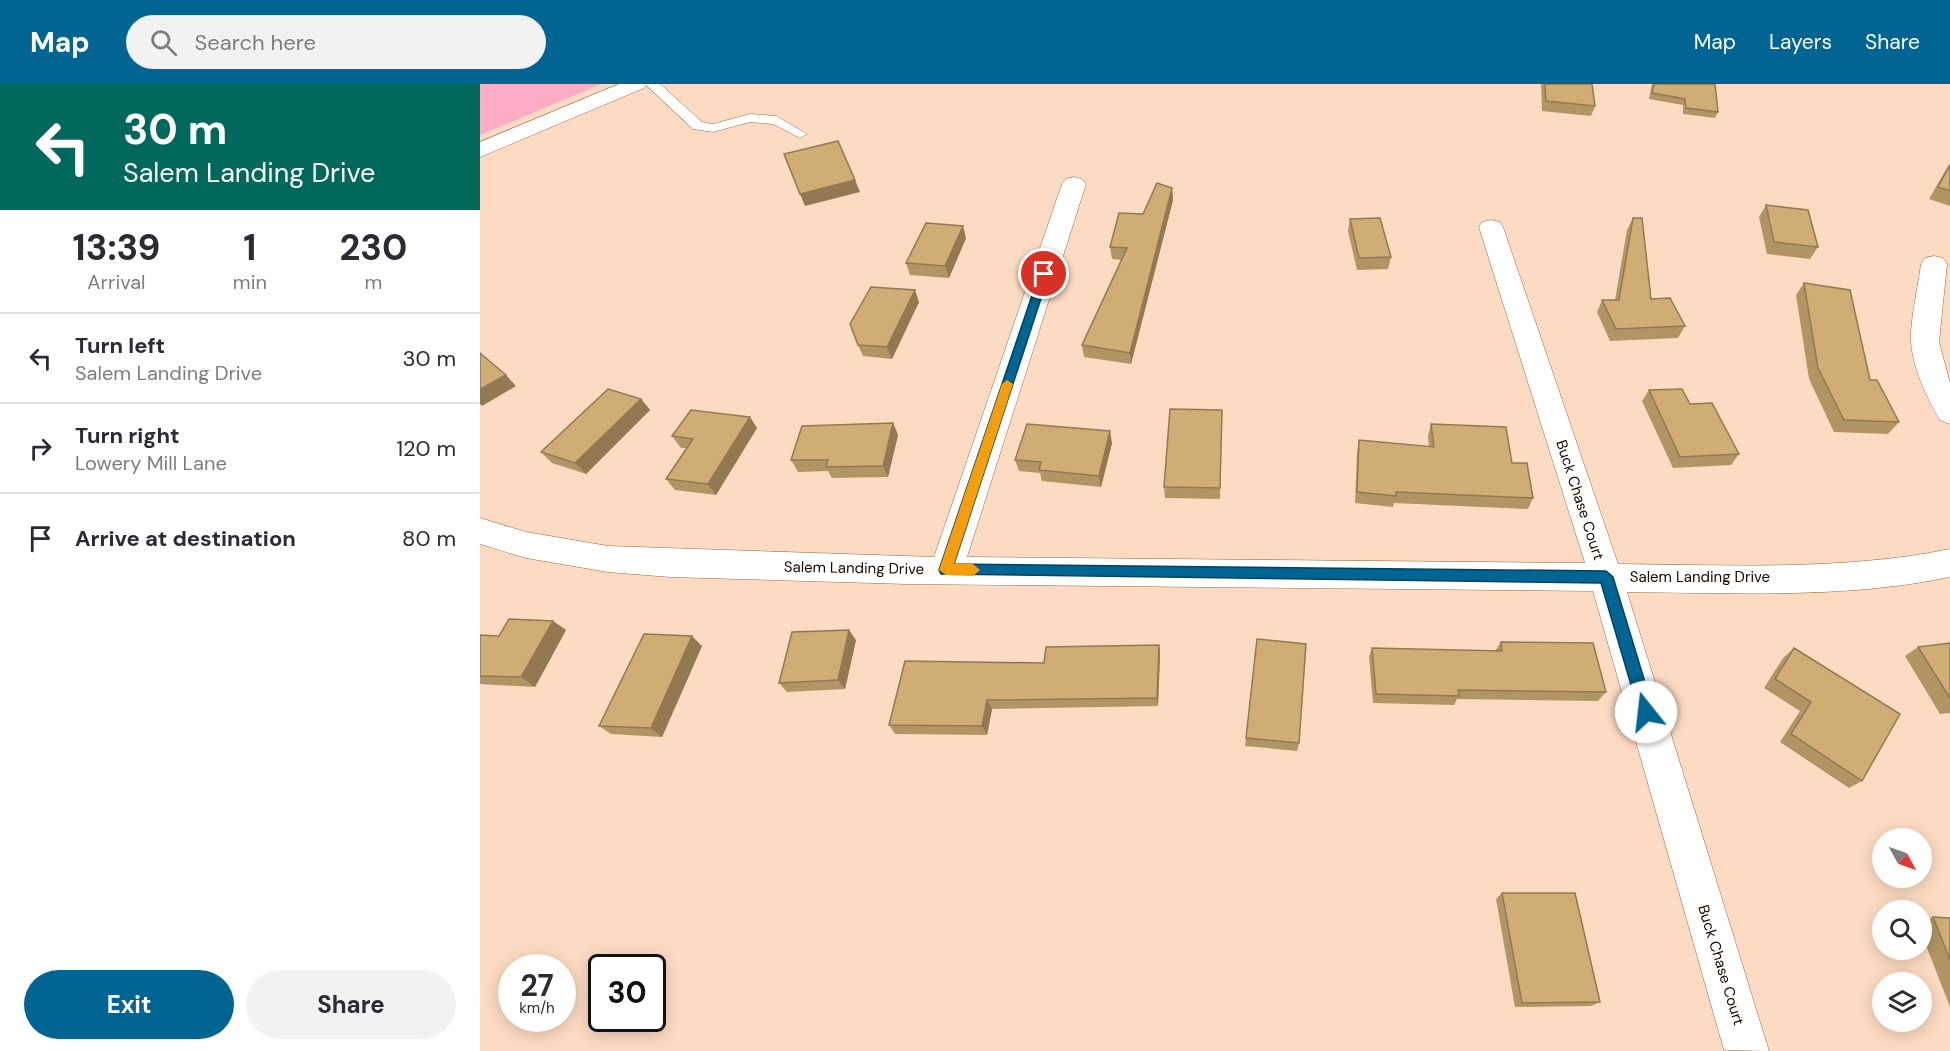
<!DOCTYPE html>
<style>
body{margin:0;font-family:"DM Sans",sans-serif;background:#f2f2f3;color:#2b2b33;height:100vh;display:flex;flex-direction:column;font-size:22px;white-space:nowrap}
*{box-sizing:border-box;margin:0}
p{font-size:20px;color:#7c7c81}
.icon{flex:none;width:33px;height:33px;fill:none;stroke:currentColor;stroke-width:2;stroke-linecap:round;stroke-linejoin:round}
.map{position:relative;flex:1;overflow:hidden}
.sheet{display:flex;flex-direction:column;background:#fff;width:480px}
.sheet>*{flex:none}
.top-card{background:#00695c;color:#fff;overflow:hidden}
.needle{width:39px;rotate:130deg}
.fabs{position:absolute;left:1392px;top:744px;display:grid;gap:12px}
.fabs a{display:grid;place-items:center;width:60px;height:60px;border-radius:50%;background:#fff;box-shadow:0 3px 15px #0003;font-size:30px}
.speed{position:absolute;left:18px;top:870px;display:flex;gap:12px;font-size:30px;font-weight:700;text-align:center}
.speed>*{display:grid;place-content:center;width:78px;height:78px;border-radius:50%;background:#fff;box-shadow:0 3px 15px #0003;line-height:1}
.speed small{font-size:15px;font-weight:400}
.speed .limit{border:3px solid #111;border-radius:9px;background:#fff;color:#111}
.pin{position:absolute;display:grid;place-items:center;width:51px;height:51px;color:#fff;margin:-26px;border:3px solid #fff;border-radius:50%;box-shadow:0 2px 6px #0007}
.me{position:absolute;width:66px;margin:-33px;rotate:344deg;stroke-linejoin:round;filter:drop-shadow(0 0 4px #0008)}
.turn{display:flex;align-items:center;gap:21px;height:126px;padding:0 24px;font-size:27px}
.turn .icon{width:78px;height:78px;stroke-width:2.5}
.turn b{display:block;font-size:42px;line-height:51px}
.eta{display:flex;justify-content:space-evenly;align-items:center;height:102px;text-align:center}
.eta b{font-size:36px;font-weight:700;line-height:42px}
.action{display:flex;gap:12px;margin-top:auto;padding:12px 24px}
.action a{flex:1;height:69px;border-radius:36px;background:#006593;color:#fff;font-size:24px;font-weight:700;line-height:69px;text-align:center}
.action a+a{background:#f2f2f3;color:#2b2b33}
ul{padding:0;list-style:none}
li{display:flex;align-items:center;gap:18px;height:90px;padding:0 24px;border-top:2px solid #e1e1e2}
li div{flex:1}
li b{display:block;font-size:22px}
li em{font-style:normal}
header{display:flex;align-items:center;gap:36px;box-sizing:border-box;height:84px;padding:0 30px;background:#006593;color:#fff}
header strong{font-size:28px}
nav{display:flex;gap:33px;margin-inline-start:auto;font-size:21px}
.search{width:420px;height:54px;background:#f2f2f3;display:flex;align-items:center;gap:15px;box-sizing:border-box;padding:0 21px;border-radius:33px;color:#7c7c81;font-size:22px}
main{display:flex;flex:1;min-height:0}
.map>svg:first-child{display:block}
</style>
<header>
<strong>Map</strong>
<div class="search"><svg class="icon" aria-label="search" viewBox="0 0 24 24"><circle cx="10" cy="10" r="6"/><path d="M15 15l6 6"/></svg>Search here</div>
<nav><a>Map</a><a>Layers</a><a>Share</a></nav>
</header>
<main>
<section class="sheet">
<div class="top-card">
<div class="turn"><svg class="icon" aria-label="left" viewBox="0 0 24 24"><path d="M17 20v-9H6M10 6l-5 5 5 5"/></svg><div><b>30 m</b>Salem Landing Drive</div></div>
</div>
<div class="eta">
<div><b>13:39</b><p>Arrival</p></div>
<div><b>1</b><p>min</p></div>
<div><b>230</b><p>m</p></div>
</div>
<ul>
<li><svg class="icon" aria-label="left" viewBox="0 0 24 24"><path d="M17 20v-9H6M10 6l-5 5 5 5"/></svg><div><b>Turn left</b><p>Salem Landing Drive</p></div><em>30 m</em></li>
<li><svg class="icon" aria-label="right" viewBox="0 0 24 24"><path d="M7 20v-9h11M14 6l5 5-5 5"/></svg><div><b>Turn right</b><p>Lowery Mill Lane</p></div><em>120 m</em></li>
<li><svg class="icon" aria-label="arrive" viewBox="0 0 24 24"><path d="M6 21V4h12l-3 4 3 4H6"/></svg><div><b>Arrive at destination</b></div><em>80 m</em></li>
</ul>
<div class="action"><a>Exit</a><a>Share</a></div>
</section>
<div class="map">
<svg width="1470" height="967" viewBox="0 0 1470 967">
<rect width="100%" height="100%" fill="#fddbc2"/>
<!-- green -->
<path fill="#fcacc5" d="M0,0H121L0,51Z"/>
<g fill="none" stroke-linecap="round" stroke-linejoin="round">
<!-- lane casing -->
<g stroke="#996840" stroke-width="1">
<path id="lane" d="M165,0H180L222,38L233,40L270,30L296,32L327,50L320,54L293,40L270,38L233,48L213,45Z"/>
</g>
<!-- street casing -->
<g stroke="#996840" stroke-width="1">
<path id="street" d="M594,93L602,95L606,100L487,473L1105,479L999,143L1002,138L1011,136L1020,138L1023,143L1138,480C1248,481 1362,487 1470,465V493C1365,515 1254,509 1147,508L1289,967L1244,966L1113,507L427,500L190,493L128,488L46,474L0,460V434L46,448L128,462L454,473L582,100L586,95Z
M1454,172L1463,174L1467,180L1459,258L1470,299V340L1460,336C1447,314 1433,285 1431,258C1430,236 1438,203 1441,180L1445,174Z"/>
</g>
<!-- secondary casing -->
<g stroke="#996840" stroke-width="1">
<path id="secondary" d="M139,0H167L164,4L0,73V58Z"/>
</g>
<!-- lane -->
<use href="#lane" fill="#fff" fill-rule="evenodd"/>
<!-- street -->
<use href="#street" fill="#fff" fill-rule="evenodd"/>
<!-- secondary -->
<use href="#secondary" fill="#fff" fill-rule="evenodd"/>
</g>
<!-- wall -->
<path fill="#b39565" d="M1061,0H1112L1115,22L1111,32L1062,27Z
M1172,0H1235L1238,28L1235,34L1203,30V21L1169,15Z
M1470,79V122L1449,115L1465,87Z
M692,104L693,116L651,280L604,273L602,261L642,176L632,175L630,163L663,130Z
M1286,121L1338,163L1330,175L1287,170L1279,133Z
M1153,134L1171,215L1205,242L1198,254L1130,257L1117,228L1122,216H1135L1147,146Z
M870,135L911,173L908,185L877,186L868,147Z
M486,154L469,194L430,191L426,179Z
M1324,199L1419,338L1408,350L1354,348L1329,295L1316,211Z
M439,218L412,275L383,272L378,261Z
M1169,306L1210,320L1259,370L1251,381L1193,384L1162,317Z
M161,315L170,326L106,390L72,379L61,368Z
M742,326L740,415L685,414L684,403Z
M413,339L418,351L408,393L352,394L348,387L318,388L311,376Z
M951,340L1032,379L1053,414L1048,425L914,419L913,423L875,419L877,368L879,356L949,363L948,352Z
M277,344L236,411L195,406L186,395L206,364H201L192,352Z
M632,359L621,403L562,397L560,389L539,387L535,376Z
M73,537L86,546L55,603L0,600V551L19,552Z
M376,556L365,605L307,608L299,599Z
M1021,558L1126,608L1118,617L977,615L974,621L893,619L889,573L892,564L1015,567Z
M1470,559V629L1460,630L1425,572L1438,563Z
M679,561L680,571L678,622L512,625L507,651L415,650L409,641L564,579Z
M222,562L182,653L131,650L119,642Z
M1314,564L1382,697L1369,704L1300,658L1320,627L1284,604L1303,574Z
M766,654L819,659L817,667L765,662Z
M1022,809L1120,918L1111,922L1035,923L1016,815Z
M1453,833L1470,834V923L1442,851V837Z"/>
<!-- shaded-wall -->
<path fill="#927952" d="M375,96L380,108L325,122L320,110Z
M692,104L693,116L651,280L650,269Z
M483,142L486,154L469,194L465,182Z
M435,206L439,218L412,275L407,263Z
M26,291L36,302L2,322L0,320V305Z
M161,315L170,326L106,390L95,379Z
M270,333L277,344L236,411L228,400Z
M413,339L418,351L408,393L403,382Z
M630,347L632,359L621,403L619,392Z
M73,537L86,546L55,603L41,593Z
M369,546L376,556L365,605L358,596Z
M212,552L222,562L182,653L171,644Z
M679,561L680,571L678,622L677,614Z
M507,616L512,625L507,651L502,642Z"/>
<!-- building -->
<path fill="#d0ad75" stroke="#927952" stroke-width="1.5" d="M1065,0H1112L1115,22L1066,17Z
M1174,0H1235L1238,28L1206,24L1205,15L1172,9Z
M358,57L375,96L320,110L304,70Z
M1470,81V107L1458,103Z
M677,99L692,104L650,269L602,261L647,164L630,163L639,129L663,130Z
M1286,121L1328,126L1338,163L1294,158Z
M900,134L911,173L879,174L870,135Z
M1153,134H1162L1171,215L1190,214L1205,242L1136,245L1122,216H1139Z
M446,139L483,142L465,182L426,179Z
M1324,199L1370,206L1390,296H1397L1419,338L1364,336L1338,284Z
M391,203L435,206L407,263L378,261L370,240Z
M0,269L26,291L0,305Z
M128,305L161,315L95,379L61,368Z
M1202,305L1210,320L1232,319L1259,370L1200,373L1169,306Z
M690,325L742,326L740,404L684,403Z
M211,326L270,333L228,400L186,395L213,355L192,352Z
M413,339L403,382L346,383L348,376H311L322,342Z
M547,340L630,347L619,392L559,386L561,378L535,376Z
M951,340L1026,343L1032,379H1047L1053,414L916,408V412L877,408L879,356L954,363Z
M29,535L73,537L41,593L0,592V551L19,552Z
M369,546L358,596L299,599L312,548Z
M164,550L212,552L171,644L119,642Z
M777,555L826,560L819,659L766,654Z
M1021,558L1113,559L1126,608L978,606L979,612L896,610L892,564L1022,567Z
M1470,559V614L1438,563Z
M679,561L677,614L507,616L502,642L409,641L425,577L564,579L566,563Z
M1314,564L1420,630L1382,697L1311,650L1331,618L1295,595Z
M1022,809H1095L1120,918L1042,919Z
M1453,833L1470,834V876Z"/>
<!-- route -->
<path fill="#006593" stroke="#004260" stroke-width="1.5" d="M560,188L569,190L474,480L1126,487L1133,493L1174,628L1171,633L1166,635L1161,633L1159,628L1121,499L461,490L459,486Z"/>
<!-- slow -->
<path fill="#f59e0b" d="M527,296L533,300L474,480H493L500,486L493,492L466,491L459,486L522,300Z"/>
<g text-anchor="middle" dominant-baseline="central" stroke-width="6" stroke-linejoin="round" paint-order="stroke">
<!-- street labels -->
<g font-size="15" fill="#190700" stroke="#fff">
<text transform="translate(1100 416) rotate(72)">Buck Chase Court</text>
<text transform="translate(374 484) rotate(1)">Salem Landing Drive</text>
<text x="1220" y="493">Salem Landing Drive</text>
<text transform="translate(1241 881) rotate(73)">Buck Chase Court</text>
</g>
</g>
</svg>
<div class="fabs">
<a><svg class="needle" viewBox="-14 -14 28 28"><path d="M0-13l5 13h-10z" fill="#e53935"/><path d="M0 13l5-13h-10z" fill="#7c7c81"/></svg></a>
<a><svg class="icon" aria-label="search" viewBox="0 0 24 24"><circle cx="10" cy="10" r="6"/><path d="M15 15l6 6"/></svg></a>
<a><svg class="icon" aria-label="layers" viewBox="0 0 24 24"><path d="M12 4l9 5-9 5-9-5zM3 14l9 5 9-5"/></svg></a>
</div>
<div class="speed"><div>27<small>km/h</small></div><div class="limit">30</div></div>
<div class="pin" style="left:564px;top:190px;background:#d93025"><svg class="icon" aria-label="arrive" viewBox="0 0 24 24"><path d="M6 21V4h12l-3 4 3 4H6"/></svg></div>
<svg class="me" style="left:1166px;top:628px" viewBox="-20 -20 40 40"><circle r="19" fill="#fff"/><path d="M0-13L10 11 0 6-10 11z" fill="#006593"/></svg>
</div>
</main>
